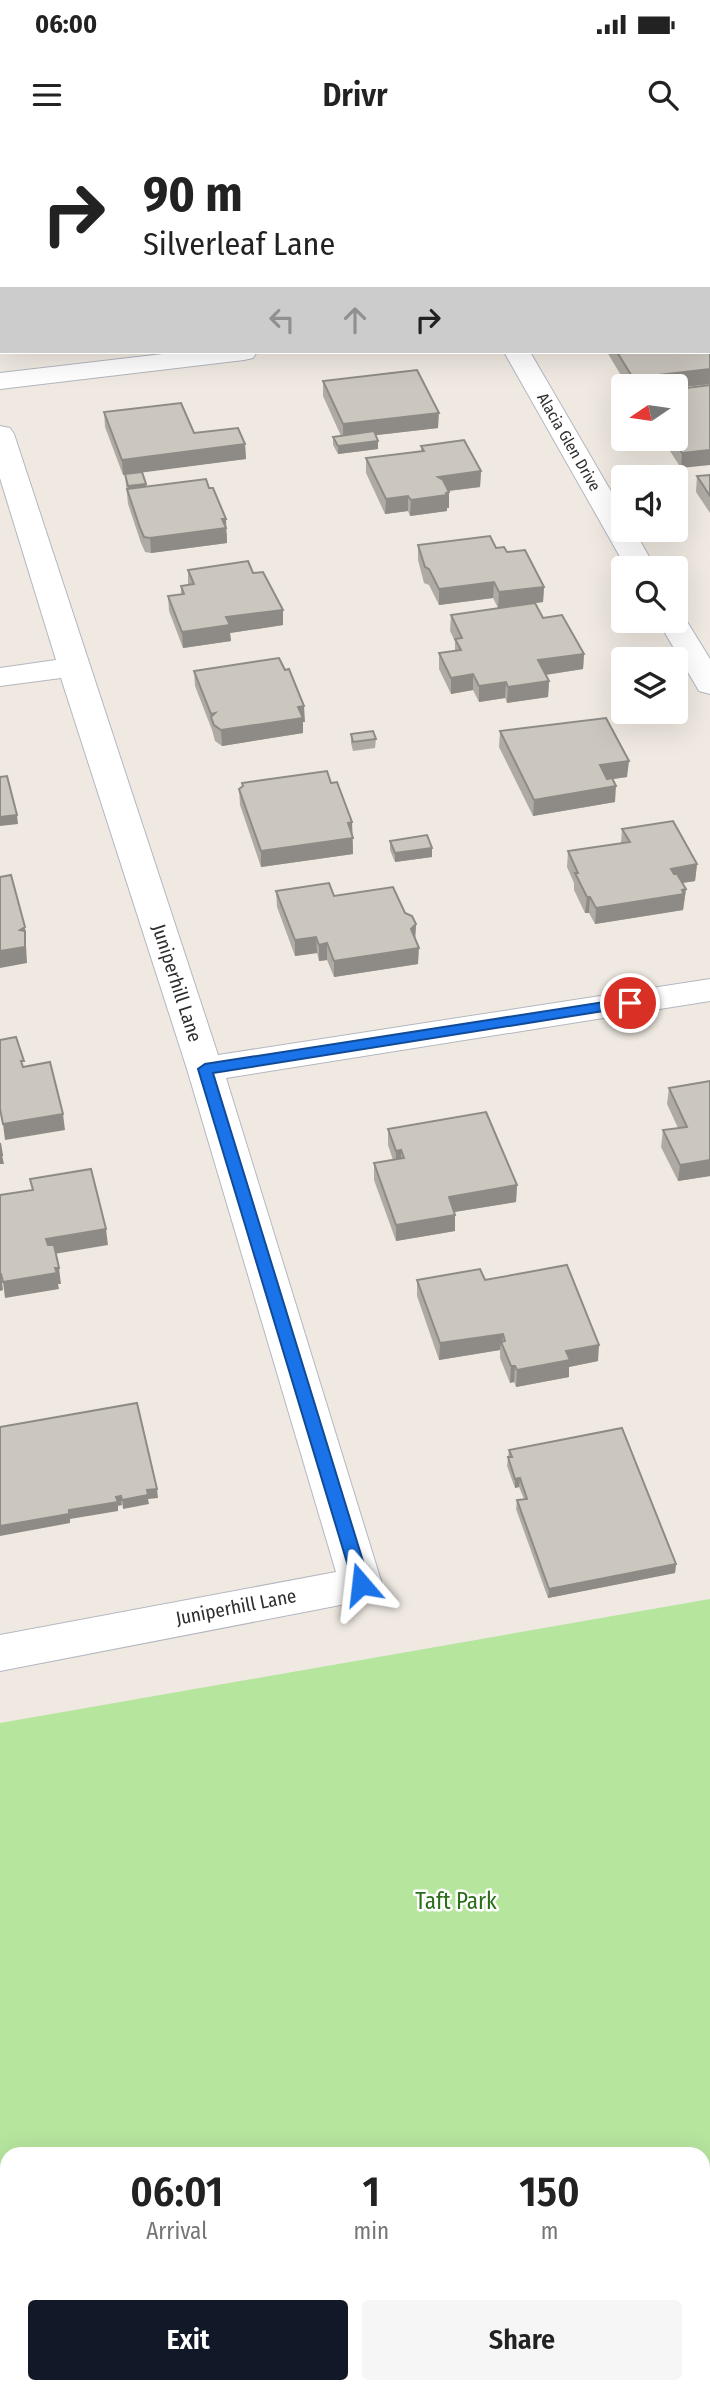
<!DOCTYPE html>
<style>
body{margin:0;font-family:"Fira Sans Condensed",sans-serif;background:#f6f6f6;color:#222;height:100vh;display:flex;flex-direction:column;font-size:26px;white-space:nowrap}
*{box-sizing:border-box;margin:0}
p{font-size:23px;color:#767676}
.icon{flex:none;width:38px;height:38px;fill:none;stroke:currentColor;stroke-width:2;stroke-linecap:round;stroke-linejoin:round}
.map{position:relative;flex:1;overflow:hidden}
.sheet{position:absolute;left:0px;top:2007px;width:710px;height:247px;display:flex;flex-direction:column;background:#fff;border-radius:21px 21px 0 0;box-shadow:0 7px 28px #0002}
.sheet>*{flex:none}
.top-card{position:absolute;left:0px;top:0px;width:710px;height:214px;box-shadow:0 7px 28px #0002;background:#fff;color:#222;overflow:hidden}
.needle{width:46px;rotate:257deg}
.tools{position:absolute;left:611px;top:234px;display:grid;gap:14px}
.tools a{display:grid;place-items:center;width:77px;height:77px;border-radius:7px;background:#fff;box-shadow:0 7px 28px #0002;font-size:35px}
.pin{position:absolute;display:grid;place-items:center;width:60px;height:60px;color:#fff;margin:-30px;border:4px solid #fff;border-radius:50%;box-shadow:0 2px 7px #0007}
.me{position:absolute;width:77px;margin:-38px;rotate:343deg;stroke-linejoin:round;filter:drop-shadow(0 0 5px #0008)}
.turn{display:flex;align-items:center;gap:24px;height:147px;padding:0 28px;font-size:32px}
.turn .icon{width:91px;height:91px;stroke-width:2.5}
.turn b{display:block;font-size:49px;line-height:60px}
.lanes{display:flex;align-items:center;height:66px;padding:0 28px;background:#0003;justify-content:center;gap:35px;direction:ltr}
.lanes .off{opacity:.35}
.eta{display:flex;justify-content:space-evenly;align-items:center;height:119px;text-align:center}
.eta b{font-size:42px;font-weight:600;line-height:49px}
.cta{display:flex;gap:14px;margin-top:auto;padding:14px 28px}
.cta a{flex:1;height:80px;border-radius:7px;background:#111827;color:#fff;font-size:28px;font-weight:600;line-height:80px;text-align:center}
.cta a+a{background:#f6f6f6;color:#222}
.status{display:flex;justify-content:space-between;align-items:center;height:49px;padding:0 35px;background:#fff;direction:ltr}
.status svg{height:19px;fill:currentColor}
header{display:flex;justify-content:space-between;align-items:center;height:91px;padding:0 28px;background:#fff;font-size:32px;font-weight:600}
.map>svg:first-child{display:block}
</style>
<div class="status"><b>06:00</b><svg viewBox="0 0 49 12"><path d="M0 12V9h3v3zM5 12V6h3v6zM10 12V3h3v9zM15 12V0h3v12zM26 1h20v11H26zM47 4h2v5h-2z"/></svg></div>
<header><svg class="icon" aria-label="menu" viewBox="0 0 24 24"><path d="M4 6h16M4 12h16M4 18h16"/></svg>Drivr<svg class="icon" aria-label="search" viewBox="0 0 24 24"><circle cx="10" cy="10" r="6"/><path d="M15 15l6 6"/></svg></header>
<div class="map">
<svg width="710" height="2253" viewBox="0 0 710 2253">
<rect width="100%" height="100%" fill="#efe9e1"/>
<!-- green -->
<path fill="#b6e59e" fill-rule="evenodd" d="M710,1459V2253H0V1583ZM7,2014H704V2247H7Z"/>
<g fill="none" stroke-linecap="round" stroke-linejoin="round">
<!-- street casing -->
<g stroke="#b4b7c1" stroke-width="2">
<path id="street" d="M60,0H100L59,2Z
M398,0H422V2H399Z
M0,1L5,2H2V15Z
M180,212H257L253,218L244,220L0,249V233Z
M504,212H530L623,372V390H634L656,429H627Z
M0,286L10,288L14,294L218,915L710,839V861L226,938L382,1444L376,1456L361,1461L0,1531V1495L336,1432L187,929L61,538L0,546V528L56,520L0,338Z
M676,473L683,475L710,519V554L699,551L658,481H676Z"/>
</g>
<!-- street -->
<use href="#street" fill="#fff" fill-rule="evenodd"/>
</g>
<!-- wall -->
<path fill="#afaba4" d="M678,0H710V17H709V2H679Z
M710,26V78L709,76V27Z
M710,199V244L676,248V247H628L607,212H709Z
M323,241L438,288L376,295L378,301V309L338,314L333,305V297L341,296L323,256Z
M710,245L681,328L662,299H676V264H678L679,249Z
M104,272L245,304L246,319L142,332L146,346L227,394V403L151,413L145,412L141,403L128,364L125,335H123L105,287Z
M421,306L481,331L480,347L449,351V368H447V371L410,376L408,371L385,374L366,333V318L421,311Z
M710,335V373L696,352L697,336Z
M418,405L496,408L507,412L544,447L543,462L498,468L493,458L439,465L429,445L424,443L418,420Z
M188,430L253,433L283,485L230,493L231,501L183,508L169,471L168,456L181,454V446L188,445Z
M451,475L543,478L584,514L583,529L546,535L549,541L548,557L507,563L505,558L479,562L473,550L451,554L439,529V513L455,511V501L450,491Z
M194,531L305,582H303V593L222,606L215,601L212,590L195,546Z
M500,591L627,637L613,639L615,662L533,676L499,607Z
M351,594L376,599L375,608L353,611L351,603Z
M242,643H331L352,682L353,714L261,727L240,665L239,649L242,647Z
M622,689L697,724L695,741L682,743L686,749L683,770L595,784L589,773H585L574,750V743L567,727L568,711L621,703Z
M390,701L432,708V717L395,722L390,710Z
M276,751L334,756L405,773L416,784L415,800L418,824L334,837L327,820L319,821L317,813L295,816L277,767Z
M710,941V1036L678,1041L661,1007L663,990L678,988L667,964L669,948Z
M388,989L517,1045L516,1062L454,1072L455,1091L396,1101L374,1040V1023L393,1020L388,1005Z
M417,1140H485L598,1221L569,1227V1237L516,1247L514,1242L510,1243L500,1218V1210L439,1220L417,1156Z
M509,1310L676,1424L675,1433L548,1458L516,1369L517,1360L524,1359L519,1347L515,1348L507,1326Z"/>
<!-- shaded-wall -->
<path fill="#8e8b86" d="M709,3H710V17H709Z
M0,78L2,92L0,93Z
M0,169H2V184H0Z
M710,229V244L676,248V247H633V238Z
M439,273L438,288L343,299V284Z
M378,301V309L338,314V306Z
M245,304L246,319L123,335L122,320Z
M710,310V325L681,328L682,313Z
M481,331L480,347L438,352V337Z
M146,344L147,352L129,355L128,346Z
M449,352V368H447V371L410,376L411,360Z
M408,356V371L385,374L386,359Z
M222,379H226L227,403L151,413L150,398Z
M494,442L493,458L439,465V449Z
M544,447L543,462L498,468L499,452Z
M283,470V485L230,493L231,501L183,508L182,492L226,477Z
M584,514L583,529L537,536L538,520Z
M473,534V550L451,554V538Z
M549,541L548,557L507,563L508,547Z
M506,542L505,558L479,562V546Z
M304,566L305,582H303V593L222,606L221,590L298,567Z
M629,621L627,637L599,641L600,625Z
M616,646L615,662L533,676L534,660Z
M17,675L18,684L0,686V677Z
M352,682L353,714L261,727V711Z
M432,708V717L395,722V713Z
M697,724L695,741L669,745L671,729Z
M686,749L683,770L595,784L596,768Z
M587,757H590L589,773H585Z
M416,784L415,800L411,789Z
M25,787L27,823L0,828V811L20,790Z
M316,797L317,813L295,816V800Z
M327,803V820L319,821V805Z
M419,808L418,824L334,837V821Z
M63,974L65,990L5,1000L3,984Z
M401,1010V1026L396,1027V1011Z
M0,1015H2L4,1024H0Z
M710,1020V1036L678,1041L680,1025Z
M517,1045L516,1062L448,1073L449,1057Z
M455,1075V1091L396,1101V1085Z
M106,1089L108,1105L48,1115L46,1099Z
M59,1128L61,1144H58L59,1149L5,1158L3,1142Z
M0,1134H1L3,1150L0,1151Z
M503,1194L502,1205L501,1202L500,1210L439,1220L440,1203Z
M599,1205L598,1221L569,1227V1237L516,1247L517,1230L566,1211Z
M511,1226H515L514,1242L510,1243Z
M520,1338L519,1347L515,1348V1339Z
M157,1349L158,1358L148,1359L149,1364L123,1369L122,1360L147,1350Z
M121,1356L122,1365L118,1366V1371L70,1379V1383L0,1396V1386L69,1370Z
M676,1424L675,1433L548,1458L549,1449Z"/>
<!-- building -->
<path fill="#cbc7bf" stroke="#8e8b86" stroke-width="2" d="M483,0H575L576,2H484Z
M690,0H710V3H709V2H691Z
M710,26V62L709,60V27Z
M0,128H2V169H0Z
M709,197L710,199V229L633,238L617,212H709Z
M417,230L439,273L343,284L323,241Z
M710,245V310L682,313L673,299H676V282L684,281L676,268V264L686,263L679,249Z
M181,263L194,293L238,288L245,304L122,320L104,272Z
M374,291L378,301L338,306L333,297Z
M464,300L481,331L438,337L443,340L449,352L446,353L447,355L411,360L408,356L386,359L366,318L424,311L421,306Z
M142,332L146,344L128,346L125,334Z
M710,335V356L697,336Z
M206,339L209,348H213L226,379H222L226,388L150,398L144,397L140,388L127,349Z
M490,396L496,408L504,407L507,412L525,410L544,447L499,452L494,442L439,449L429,429L425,427L418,405Z
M248,421L253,433L263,432L283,470L226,477L230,485L182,492L168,456L184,454L181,446L194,444L188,430Z
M535,463L543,478L562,475L584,514L538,520L549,541L508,547L506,542L479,546L473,534L451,538L439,513L461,510L455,499L462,498L451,475Z
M279,518L285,530L289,529L304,566L298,567L303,578L221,590L214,585L211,577L215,573L211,574L194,531Z
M606,578L629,621L600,625L607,639L612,638L616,646L534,660L500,591Z
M373,591L376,599L353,602L351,594Z
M327,631L331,643L337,642L352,682L348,683L353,698L261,711L239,649L243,646L242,643Z
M7,636L17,675L0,677V637Z
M673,681L697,724L671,729L674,734H677L686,749L682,750L684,754L596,768L590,757H587L575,733H578L568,711L630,702L622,689Z
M427,695L432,708L395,713L390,701Z
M11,735L25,787L20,790L25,791V807L0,811V737Z
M329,743L334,756L393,747L405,773L412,776L416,784L411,789L419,808L334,821L327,803L319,805L316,797L295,800L276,751Z
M16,897L24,921H21L23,927L50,922L63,974L3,984L0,969V900Z
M710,941V1020L680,1025L663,990L687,987L669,948Z
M486,972L517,1045L449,1057L455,1075L396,1085L374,1023L404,1018L401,1010L396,1011L388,989Z
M0,1003L2,1015H0Z
M91,1029L106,1089L46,1099L48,1105H54L59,1128H55L57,1133L3,1142L1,1134H0V1055L33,1050L30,1039Z
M567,1125L599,1205L566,1211L570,1220L517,1230L515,1226H511L501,1202L505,1201L503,1194L440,1203L417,1140L480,1129L485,1140Z
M137,1263L157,1349L147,1350L148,1355L122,1360L121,1356L116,1357L118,1362L69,1370V1374L0,1386V1287Z
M622,1288L676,1424L549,1449L517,1360L527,1359L520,1338L515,1339L508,1317H512L509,1310Z"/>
<!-- route -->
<path fill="#1a73e8" stroke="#114b97" stroke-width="2" d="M630,858L635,859L638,863L635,866L213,933L370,1444L368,1449H355L198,929L205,924Z"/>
<g text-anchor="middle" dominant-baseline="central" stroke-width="5" stroke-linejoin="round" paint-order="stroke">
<!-- far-street labels -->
<g font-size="16" fill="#2e2e2e" stroke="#fff">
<text transform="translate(569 302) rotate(60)">Alacia Glen Drive</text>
</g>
<!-- street labels -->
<g font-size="19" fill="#2e2e2e" stroke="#fff">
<text transform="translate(177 843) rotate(72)">Juniperhill Lane</text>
<text transform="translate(236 1467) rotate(-11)">Juniperhill Lane</text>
</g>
<!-- near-park labels -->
<g font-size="23" fill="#2c6e1b" stroke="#fff">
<text x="456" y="1761">Taft Park</text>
</g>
</g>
</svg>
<div class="tools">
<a><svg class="needle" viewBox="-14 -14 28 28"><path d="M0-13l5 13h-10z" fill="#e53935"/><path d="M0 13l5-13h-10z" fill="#767676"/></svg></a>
<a><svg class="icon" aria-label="sound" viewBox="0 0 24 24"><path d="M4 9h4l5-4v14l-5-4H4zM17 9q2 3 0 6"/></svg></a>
<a><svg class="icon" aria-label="search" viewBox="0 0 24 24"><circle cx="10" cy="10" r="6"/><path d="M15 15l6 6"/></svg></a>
<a><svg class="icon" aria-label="layers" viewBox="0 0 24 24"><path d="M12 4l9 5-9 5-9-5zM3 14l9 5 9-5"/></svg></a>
</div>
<div class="pin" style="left:630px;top:863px;background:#d93025"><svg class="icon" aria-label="arrive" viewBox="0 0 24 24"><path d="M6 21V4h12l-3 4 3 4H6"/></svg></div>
<svg class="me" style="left:361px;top:1444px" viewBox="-20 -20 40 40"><path d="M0-17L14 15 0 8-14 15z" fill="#1a73e8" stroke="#fff" stroke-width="4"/></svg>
<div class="top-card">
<div class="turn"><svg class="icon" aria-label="right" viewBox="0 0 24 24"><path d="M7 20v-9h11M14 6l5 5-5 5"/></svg><div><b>90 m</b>Silverleaf Lane</div></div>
<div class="lanes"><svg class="icon off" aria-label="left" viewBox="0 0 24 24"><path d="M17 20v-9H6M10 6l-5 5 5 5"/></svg><svg class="icon off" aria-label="ahead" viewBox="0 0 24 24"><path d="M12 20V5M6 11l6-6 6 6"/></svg><svg class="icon" aria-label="right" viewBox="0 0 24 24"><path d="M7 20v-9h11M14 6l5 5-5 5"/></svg></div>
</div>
<section class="sheet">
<div class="eta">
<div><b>06:01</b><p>Arrival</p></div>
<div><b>1</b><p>min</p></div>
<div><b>150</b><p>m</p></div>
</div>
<div class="cta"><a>Exit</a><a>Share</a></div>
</section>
</div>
